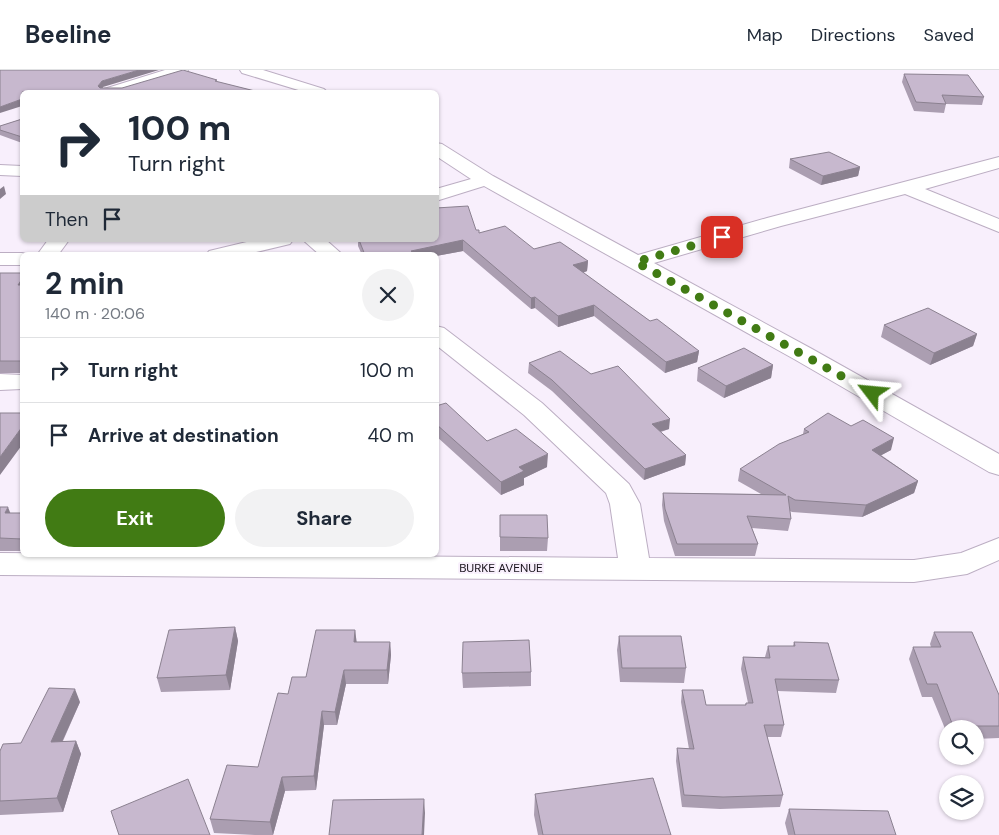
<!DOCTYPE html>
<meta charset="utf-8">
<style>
body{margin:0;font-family:"DM Sans",sans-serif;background:#f2f2f3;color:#1f2937;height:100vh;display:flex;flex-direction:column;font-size:19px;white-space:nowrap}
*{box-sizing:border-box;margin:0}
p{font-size:16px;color:#747a83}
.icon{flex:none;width:28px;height:28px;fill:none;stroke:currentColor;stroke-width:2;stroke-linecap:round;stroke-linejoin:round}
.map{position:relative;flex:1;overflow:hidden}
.panel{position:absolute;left:20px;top:182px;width:419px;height:305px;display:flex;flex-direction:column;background:#fff;border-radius:8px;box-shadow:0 1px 4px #0004}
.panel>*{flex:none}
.top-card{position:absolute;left:20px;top:20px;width:419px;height:152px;border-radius:8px;box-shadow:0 1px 4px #0004;background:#fff;color:#1f2937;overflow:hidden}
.tools{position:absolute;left:939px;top:650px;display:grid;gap:10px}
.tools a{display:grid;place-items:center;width:45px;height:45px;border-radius:50%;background:#fff;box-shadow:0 1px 4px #0004;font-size:25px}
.pin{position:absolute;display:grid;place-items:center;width:42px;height:42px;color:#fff;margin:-21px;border-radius:10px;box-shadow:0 2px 8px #0006}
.me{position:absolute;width:55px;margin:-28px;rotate:299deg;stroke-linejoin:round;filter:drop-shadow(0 0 4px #0008)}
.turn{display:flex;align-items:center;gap:18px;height:105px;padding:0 25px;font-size:22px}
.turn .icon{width:65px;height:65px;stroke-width:2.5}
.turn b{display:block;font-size:35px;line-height:42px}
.then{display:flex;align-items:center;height:48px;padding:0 25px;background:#0003;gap:10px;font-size:19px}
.round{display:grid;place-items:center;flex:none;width:52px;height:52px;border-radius:26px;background:#f2f2f3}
.head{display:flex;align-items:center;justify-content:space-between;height:85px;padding:0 25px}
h1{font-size:30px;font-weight:700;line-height:38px}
.cta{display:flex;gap:10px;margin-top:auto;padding:10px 25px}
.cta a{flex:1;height:58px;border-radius:30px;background:#417b14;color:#fff;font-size:20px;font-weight:700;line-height:58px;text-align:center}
.cta a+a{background:#f2f2f3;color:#1f2937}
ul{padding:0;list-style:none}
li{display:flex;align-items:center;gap:15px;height:65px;padding:0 25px;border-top:1px solid #e0e1e3}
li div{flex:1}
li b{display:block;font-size:19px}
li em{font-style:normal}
header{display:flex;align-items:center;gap:30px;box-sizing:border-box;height:70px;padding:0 25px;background:#fff;border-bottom:1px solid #e0e1e3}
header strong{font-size:24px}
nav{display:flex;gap:28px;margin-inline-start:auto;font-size:18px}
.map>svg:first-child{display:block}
</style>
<header>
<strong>Beeline</strong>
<nav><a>Map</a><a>Directions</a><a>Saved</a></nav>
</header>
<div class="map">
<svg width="999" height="765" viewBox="0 0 999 765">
<rect width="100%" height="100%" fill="#f8effc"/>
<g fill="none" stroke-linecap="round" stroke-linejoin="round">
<!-- minor casing -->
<g stroke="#bcaec3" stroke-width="2">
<path id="minor" d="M165,0H188L186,3L123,22H101L104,19Z
M240,0H263L324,19L327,22H305L242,3Z
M436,73L442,74L493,106L638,185L767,148L999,87V98L925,119L999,149V162L905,124L781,156L654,193L812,279L999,384V405L989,402L794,289L484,116L436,131V119L471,109L436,86Z
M0,95L22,96V106L0,105Z
M48,170H69L58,185H37Z
M255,170H293L290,174L244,185H206L209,181Z
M303,170H326L343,185H320Z
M0,183H22L30,185H22V195H0Z
M436,256L444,258L542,333L629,414L640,434L649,488L914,490L961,483L999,468V490L967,504L914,512L0,505V483L618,488L610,434L606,423L524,345L436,275Z
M0,304L22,305V319L0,320Z"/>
</g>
<!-- minor -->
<use href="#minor" fill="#fff" fill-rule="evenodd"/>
</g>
<!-- wall -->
<path fill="#ab9eb1" d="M0,0L103,17V18H122L217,12L259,22H22V73L0,65V56L22,49V42L20,36Z
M904,4L984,27L982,35L946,34L944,43L914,41L902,12Z
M790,89L860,97L858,106L821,115L789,98Z
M476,160L479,163L534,179L588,191L587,201L583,203L650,251L699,281L697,292L665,303L594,246L558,257L535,238L531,239L463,181L436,186V185H362L358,176V170H436Z
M0,203H22V303H0Z
M884,255L977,264L973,276L930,295L881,267Z
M529,293L669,359L661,362L686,385L685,395L644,410L552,321L528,303Z
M773,295L771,308L724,328L697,311L698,298Z
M436,336L487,371L547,397L524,408V415L501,425L436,366Z
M804,359L891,380L881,385L918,411L914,423L862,447L792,442L790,441L791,449L788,461L752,458L758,474L755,486H675L664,451L662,435L663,423L761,424L738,411L740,399L803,364Z
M0,437L10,443H22V481H0Z
M500,467L548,468L547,481H500Z
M235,557L238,571L230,620L161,622L157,608Z
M355,560L356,572H390L391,585L388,614H346L337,655H324L316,720L285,721L273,765H255L214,763L210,749L258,697L288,624Z
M934,562L999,625V668L975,669V659H948V666L932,627H922L909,589L913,577H931L930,574Z
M619,566L686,598L684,613L620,612L617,580Z
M794,572L839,610L836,623L777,621L784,655L781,667H767L783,725L780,737L720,739L682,737L676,691L677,678L689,679L681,632L682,620L706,635H745L746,633H748L741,599L743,587H765L768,576H793Z
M531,602V616L463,618L462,603Z
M80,632L63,671H76L81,684L63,742L0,745V681L21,673Z
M535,724L671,765H538L534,745Z
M789,739L896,765H788L785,753Z"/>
<!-- shaded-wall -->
<path fill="#8b8190" d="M139,0H159L103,17L99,22L98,16L102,11Z
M22,29V36L0,43V37Z
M860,97L858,106L821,115L823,106Z
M4,116L6,124L0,129V119Z
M463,170V181L436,186V185H412L411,181Z
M588,191L587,201L573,206V195Z
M22,209V224L18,215Z
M535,227V238L531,239V228Z
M594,235V246L558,257V246Z
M977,264L973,276L930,295L934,283Z
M699,281L697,292L665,303L666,292Z
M773,295L771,308L724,328L726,316Z
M670,349L669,359L651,364L652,354Z
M22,357V375L0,405V387Z
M894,368L891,380L869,392L872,380Z
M548,384L547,397L524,408V415L501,425V412L519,397Z
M686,385L685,395L644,410L645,399Z
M918,411L914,423L862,447L866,435Z
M8,437L13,450L5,443Z
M235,557L238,571L230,620L226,605Z
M355,560L357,574L354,572Z
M390,572L391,585L388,614L387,600Z
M344,600L346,614L337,655L335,642Z
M75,619L80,632L56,685L51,672Z
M322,641L324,655L316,720L314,706Z
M76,671L81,684L63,742L57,728Z
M282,707L285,721L273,765L270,752Z
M424,729L425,743L424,765H422Z"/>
<!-- building -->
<path fill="#c7b8ce" stroke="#8b8190" d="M0,0H139L102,11L98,16L100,18H122L183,0L217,10L215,11L259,22H22V29L0,37Z
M904,4L968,5L984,27L942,25L946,34L916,32Z
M22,34V67L0,60V56L22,49V38L20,36Z
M829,82L860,97L823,106L790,89Z
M468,136L476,160H479V163L505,156L534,179L560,172L588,191L573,195L650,251L657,249L699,281L666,292L594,235L558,246L535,227L531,228L463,170L411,181L416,185H365L359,170H436V138Z
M0,203H22V209L18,215H22V291H0Z
M928,238L977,264L934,283L884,255Z
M744,278L773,295L726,316L698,298Z
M560,281L591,304L618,296L670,349L652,354L686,385L645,399L552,310L529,293Z
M446,333L487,371L516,359L548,384L519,397L524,401L501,412L436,354V336Z
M0,343H22V357L0,387Z
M828,343L851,356L863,350L894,368L872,380L918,411L866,435L795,430L788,426L791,449L747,446L758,474H677L665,439L663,423L786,425L740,399L779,374L809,362L804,359Z
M0,437H8L5,443H22V469L0,468Z
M500,445H547L548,468L500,467Z
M235,557L226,605L157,608L169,560Z
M316,560H355L354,572H390L387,600H344L335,642L322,641L314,706L282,707L270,752L210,749L227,695L258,697L278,623L288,624L292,607H306Z
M934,562H972L999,625V656H953L937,614H927L913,577H941Z
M619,566H681L686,598H622Z
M529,570L531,602L462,603L463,572Z
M794,572L828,573L839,610L775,609L784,655H764L783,725L723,727L684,725L677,678L694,679L682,620H703L706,635H746V633H753L743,587L770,588L768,576H795Z
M49,618L75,619L51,672L76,671L57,728L0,731V681L3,674L21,673Z
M653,708L671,765H543L535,724Z
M188,709L210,765H119L111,741Z
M424,729L422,765H329L333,730Z
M789,739L888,741L896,765H795Z"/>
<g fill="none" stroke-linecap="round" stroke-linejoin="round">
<!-- route -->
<path stroke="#417b14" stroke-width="9" stroke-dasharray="0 16.2" d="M722,167L636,192L872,323"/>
</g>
<g text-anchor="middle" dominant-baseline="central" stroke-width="4" stroke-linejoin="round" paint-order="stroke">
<!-- street labels -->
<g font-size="12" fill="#18131b" stroke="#f8effc">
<text x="501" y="498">BURKE AVENUE</text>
</g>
</g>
</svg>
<div class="tools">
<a><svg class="icon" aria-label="search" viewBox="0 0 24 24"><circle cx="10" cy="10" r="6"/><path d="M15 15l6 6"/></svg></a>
<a><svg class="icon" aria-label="layers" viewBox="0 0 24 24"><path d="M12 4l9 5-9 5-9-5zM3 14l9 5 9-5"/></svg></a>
</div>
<div class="pin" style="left:722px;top:167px;background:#d93025"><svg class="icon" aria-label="arrive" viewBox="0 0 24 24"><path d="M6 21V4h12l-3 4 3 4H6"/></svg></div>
<svg class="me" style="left:872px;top:323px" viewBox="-20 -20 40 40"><path d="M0-17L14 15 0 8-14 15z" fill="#417b14" stroke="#fff" stroke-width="4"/></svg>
<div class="top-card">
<div class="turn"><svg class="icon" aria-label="right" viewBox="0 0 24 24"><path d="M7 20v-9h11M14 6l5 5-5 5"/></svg><div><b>100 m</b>Turn right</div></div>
<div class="then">Then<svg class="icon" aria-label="arrive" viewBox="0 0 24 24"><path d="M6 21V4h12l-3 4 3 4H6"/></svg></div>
</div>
<section class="panel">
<div class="head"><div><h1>2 min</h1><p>140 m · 20:06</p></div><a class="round"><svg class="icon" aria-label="close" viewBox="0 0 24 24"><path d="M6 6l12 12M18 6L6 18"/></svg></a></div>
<ul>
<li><svg class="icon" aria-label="right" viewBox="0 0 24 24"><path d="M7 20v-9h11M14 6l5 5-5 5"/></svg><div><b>Turn right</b></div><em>100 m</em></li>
<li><svg class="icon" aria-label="arrive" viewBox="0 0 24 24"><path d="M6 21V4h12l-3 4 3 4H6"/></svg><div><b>Arrive at destination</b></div><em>40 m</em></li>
</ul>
<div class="cta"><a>Exit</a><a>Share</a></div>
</section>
</div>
